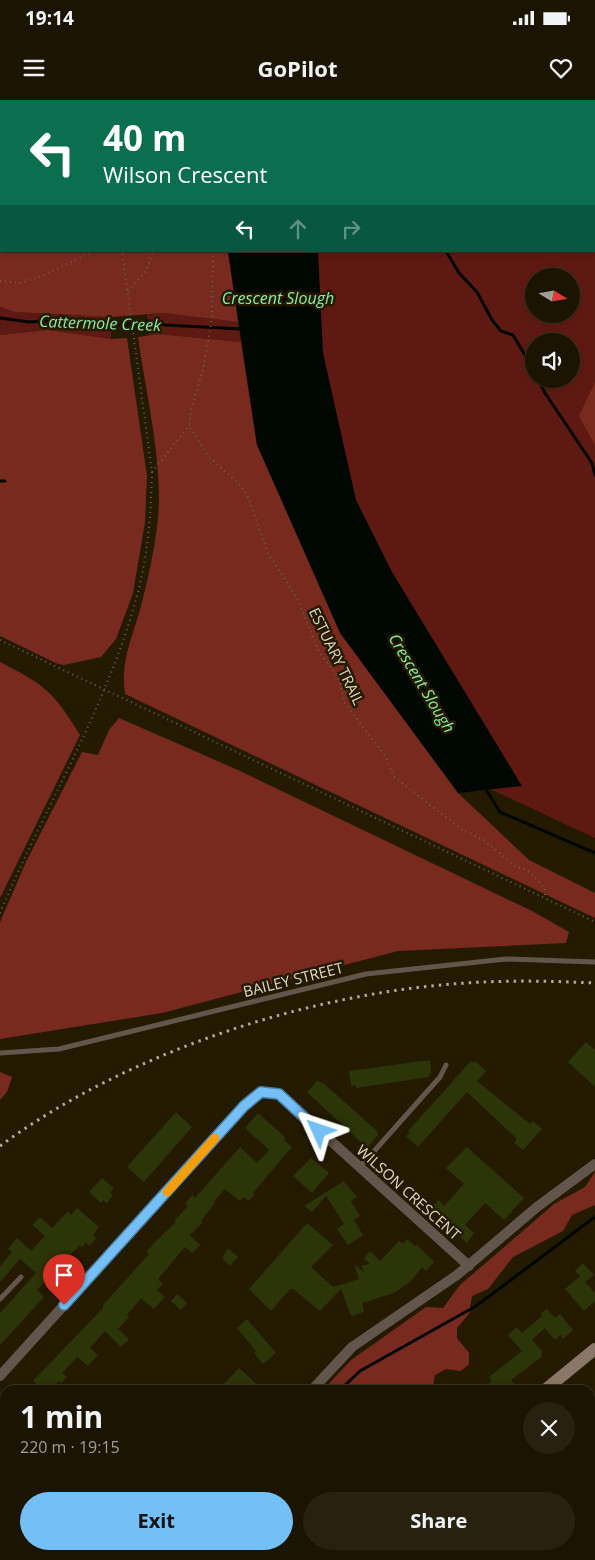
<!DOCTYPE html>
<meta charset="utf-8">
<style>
body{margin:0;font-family:"Open Sans",sans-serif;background:#28210f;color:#f1f3f6;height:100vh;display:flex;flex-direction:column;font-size:19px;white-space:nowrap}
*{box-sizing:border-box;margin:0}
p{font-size:16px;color:#a09e99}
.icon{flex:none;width:28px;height:28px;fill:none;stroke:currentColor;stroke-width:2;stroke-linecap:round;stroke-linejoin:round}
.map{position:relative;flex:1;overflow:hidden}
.panel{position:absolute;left:0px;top:1285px;width:595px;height:175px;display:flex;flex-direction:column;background:#1b1400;border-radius:15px 15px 0 0;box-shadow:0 2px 8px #0003,0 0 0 1px #393322}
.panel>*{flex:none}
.hud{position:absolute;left:0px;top:0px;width:595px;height:152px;box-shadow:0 2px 8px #0003,0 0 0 1px #393322;background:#0b6e4f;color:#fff;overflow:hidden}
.needle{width:32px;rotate:101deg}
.tools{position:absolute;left:525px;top:168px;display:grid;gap:10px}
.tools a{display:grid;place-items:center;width:55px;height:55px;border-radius:50%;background:#1b1400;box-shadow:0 2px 8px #0003,0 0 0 1px #393322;font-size:25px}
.pin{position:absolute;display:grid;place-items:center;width:42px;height:42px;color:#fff;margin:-51px -21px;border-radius:50% 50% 50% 0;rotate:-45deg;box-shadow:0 0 5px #0007}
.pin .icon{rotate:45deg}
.me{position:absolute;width:55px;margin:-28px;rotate:312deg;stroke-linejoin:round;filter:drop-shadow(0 0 4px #0008)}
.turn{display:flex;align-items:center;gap:18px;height:105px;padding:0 20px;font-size:22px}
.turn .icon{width:65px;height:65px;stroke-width:2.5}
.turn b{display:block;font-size:35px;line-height:42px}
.lanes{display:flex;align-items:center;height:48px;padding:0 20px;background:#0003;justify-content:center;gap:25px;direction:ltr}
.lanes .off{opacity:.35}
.round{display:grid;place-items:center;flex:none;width:52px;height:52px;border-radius:26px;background:#28210f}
.summary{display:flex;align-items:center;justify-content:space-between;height:85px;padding:0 20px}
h1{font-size:30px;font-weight:700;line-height:38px}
.button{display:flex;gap:10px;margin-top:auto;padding:10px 20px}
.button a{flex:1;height:58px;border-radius:30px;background:#74c0f6;color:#111;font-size:20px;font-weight:700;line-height:58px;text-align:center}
.button a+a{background:#28210f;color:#f1f3f6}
.status{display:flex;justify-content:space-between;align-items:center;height:35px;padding:0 25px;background:#1b1400;direction:ltr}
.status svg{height:14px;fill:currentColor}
header{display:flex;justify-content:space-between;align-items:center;height:65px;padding:0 20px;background:#1b1400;font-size:22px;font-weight:700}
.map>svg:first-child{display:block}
</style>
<div class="status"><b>19:14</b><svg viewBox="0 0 49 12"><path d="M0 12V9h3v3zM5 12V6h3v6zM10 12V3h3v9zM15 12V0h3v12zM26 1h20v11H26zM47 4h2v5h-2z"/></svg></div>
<header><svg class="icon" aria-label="menu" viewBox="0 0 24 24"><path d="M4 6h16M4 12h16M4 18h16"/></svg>GoPilot<svg class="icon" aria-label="heart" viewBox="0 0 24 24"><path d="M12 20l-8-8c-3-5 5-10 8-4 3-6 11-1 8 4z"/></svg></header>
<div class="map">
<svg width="595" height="1460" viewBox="0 0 595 1460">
<rect width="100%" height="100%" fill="#241a00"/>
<!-- built -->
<path fill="#2d2305" d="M0,1455H110L113,1459L0,1460Z"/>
<!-- green -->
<path fill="#5e1a12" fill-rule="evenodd" d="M232,0H595V738L439,665L247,218L237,151H594V1ZM534,176H571V214H534ZM534,241H571V279H534Z
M0,207L15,212L112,217L111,239L48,230L0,235Z
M164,213L238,222L241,242L158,234L149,235L147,215Z
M341,1455H380L376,1460H339Z"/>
<!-- forest -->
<path fill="#792a1f" d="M0,0H212L1,1V151H228L238,222L164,213L112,217L15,212L0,207Z
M48,230L111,239L127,238L147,376L145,422L133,493L116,539L101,557L64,565L58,564L0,536V235Z
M158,234L241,242L257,345L458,693L529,760L595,793V818L125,594C120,557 135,533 143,498C149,475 154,450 157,427C165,368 146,296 138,237Z
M595,282V345L579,316Z
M0,562C45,585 53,591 80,635L0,798Z
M119,618L238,670L532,811L569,832L566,843L398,851L162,913L0,939V822L26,762L82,652L98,655L109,630Z
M0,972L12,977L7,992L0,1000Z
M595,1072V1105L572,1115L563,1131L513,1157L488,1189L472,1196L469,1214L457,1228V1238L469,1253V1264L461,1271L446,1269L435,1275L433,1288L438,1290H323L351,1260L426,1207L443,1208L460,1185L554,1104L585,1087Z
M244,1455H341L339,1460H238Z"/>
<!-- water -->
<path fill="#000700" d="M212,0H350L351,1H212Z
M228,151H318L323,253L356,400L392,472L522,686L458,693L340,533L257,345Z"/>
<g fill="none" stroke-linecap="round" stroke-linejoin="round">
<!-- stream -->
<path stroke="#000700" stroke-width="3" d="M524,0V1
M594,124L595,126
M446,151L459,173L477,192L492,220L501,231L513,235L534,270
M0,218L29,222L71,219L108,227L148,221L165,225L242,229
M538,279L545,293L592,363L595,375
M0,381H5
M485,688L500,712L595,753
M340,1290L360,1271L476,1206L595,1117
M275,1460L276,1455"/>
</g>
<!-- building -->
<path fill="#2c3507" d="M586,942L595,950V987L568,962Z
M430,960L431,974H429V977L356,988V985L351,986L349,971Z
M471,961L473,963L475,961L486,971L477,981L530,1024L533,1021L542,1029L523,1050L514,1043L517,1039L467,992L418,1047L406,1036L410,1033L408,1031Z
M318,980L321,983L322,982L377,1031L378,1035L367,1048L307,992Z
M176,1012L192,1027L144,1082L127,1067Z
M258,1013L286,1038L284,1040L292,1047L253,1093L255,1094L249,1101L244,1097L240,1101L225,1089L214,1101L215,1103L201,1121L203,1122L190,1135L200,1145L192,1153L185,1147L158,1179L163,1184L157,1190L165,1197L154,1209L141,1198L127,1215L129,1217L118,1229L129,1239L121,1247L105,1231L90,1248L98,1255L88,1266L77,1257L62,1273L67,1277L61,1283L59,1281L51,1290H43L33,1281L103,1208V1205L149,1154L146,1152L155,1142L176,1122L174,1121L188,1106L185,1104L192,1095L195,1098L240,1047L257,1063L269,1050L246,1029V1027Z
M467,1047L524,1098L504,1120L485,1103L465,1125L474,1133L467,1143L429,1109L439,1100L444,1106L464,1084L446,1068Z
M311,1058L329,1073L312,1093L293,1076Z
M102,1078L114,1088L110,1093L113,1095L107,1103L103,1100L101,1103L89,1092Z
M344,1081L357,1097L351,1101L360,1116L354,1120L363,1135L348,1145L337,1129L344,1124L326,1096L312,1112L304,1106Z
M77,1108L99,1127L93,1135L96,1138L90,1146L86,1142L82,1147L80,1145L37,1190L44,1197L0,1245V1213L36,1173L20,1159L0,1182V1166L12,1152L8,1149L17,1138L31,1151L45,1136L32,1125L40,1117L52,1128L68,1111L71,1115Z
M307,1123L333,1145L311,1167L333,1187L359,1179L354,1164L365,1173L361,1166L370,1164L364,1158L370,1151L380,1161L399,1141L403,1144L407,1139L415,1146L417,1145L434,1162L426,1171L422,1167L410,1182L394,1193L362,1203L364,1212L351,1216L341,1189L320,1211L293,1189H290L271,1211L249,1189Z
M228,1148L238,1157L230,1166L222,1158Z
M583,1163L594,1175L585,1182L595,1193V1201L584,1211L565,1189L580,1176L575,1171Z
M177,1194L187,1203L181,1210L171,1201Z
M547,1209L555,1218L560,1214L573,1230L563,1239L560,1235L555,1240L545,1228L532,1240L543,1252L541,1254L543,1256L511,1280L515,1285L510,1290H481L492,1281L489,1277L522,1251L508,1235L517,1227L522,1233L542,1216L540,1214Z
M247,1219L276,1253L263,1264L254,1253L256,1251L237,1228Z
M239,1268L263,1290H218Z"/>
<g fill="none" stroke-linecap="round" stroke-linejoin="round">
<!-- path -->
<path stroke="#69614a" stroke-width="2" stroke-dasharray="1 4" stroke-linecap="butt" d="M198,0V1
M213,151L212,218L203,270L191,310L189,326L209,357L236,381L247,394L268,453L297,498L318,550L339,579L345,603L386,657L393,676L461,729L484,740L516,767L527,770L545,788V798
M0,181L21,183L42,176L94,151
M128,191L146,171L153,151
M152,372L189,326
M0,540L595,822
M0,813C45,706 108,606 138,492C148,453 151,413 152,372L122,151
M101,1460L109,1455
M102,1460V1455
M380,1460L383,1455"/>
<!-- lane -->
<path stroke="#62564c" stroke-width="5" d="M0,953L59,949L366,874L506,859L595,862
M360,1067L440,977L446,965
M0,1199L21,1177
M403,1460L405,1455
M477,1460L478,1455"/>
<!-- street -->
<path stroke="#62564c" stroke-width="10" d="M0,1276L244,1006L261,992L279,994L469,1166
M312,1290L352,1247L457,1175L537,1107L595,1064
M590,1364L595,1363
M590,1408L595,1409
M126,1460L128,1455"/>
<!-- secondary -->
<path stroke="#8b7768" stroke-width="12" d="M545,1290L595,1249
M0,1450H5"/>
<!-- rail -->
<path stroke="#b1aa96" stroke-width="3" stroke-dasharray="2.5 5" stroke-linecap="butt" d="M0,1046C128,952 308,893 466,883C509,880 552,881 595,883"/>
</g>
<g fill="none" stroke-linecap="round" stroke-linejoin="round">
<!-- route casing -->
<g stroke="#4b7da0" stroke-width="12">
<path id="route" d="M64,1205L244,1006L261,992L279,994L319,1031"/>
</g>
<!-- route -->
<use href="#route" stroke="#74c0f6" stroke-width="9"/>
<!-- slow -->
<path stroke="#f59e0b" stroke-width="9" d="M167,1092L215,1038"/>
</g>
<g text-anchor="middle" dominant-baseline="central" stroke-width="5" stroke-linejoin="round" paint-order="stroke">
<!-- street labels -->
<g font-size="15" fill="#ded8c6" stroke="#241a00">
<text transform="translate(337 556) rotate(64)">ESTUARY TRAIL</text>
<text transform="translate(293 879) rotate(-14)">BAILEY STREET</text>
<text transform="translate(409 1092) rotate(42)">WILSON CRESCENT</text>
</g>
<!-- water labels -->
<g font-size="16" font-style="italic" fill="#89eea2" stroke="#241a00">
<text x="278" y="198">Crescent Slough</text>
<text transform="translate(100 223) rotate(2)">Cattermole Creek</text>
<text transform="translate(422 583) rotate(59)">Crescent Slough</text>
</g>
</g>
</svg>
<div class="tools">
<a><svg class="needle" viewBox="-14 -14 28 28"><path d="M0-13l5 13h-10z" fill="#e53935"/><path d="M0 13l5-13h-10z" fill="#a09e99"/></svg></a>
<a><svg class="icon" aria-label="sound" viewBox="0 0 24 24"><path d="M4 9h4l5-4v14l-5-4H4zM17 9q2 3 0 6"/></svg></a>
</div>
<div class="pin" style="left:64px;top:1205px;background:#d93025"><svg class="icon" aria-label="arrive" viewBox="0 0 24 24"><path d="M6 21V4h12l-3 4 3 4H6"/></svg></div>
<svg class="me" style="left:319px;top:1031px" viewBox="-20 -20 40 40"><path d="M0-17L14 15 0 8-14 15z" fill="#74c0f6" stroke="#fff" stroke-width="4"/></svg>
<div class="hud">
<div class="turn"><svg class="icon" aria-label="left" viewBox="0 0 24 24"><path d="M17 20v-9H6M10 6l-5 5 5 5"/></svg><div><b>40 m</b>Wilson Crescent</div></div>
<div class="lanes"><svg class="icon" aria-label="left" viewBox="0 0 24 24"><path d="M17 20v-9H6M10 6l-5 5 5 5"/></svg><svg class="icon off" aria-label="ahead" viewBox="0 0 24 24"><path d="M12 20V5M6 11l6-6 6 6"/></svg><svg class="icon off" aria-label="right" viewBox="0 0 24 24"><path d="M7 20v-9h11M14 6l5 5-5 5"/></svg></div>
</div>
<section class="panel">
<div class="summary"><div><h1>1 min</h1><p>220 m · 19:15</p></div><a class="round"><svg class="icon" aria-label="close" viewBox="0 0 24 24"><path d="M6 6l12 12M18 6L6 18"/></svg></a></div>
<div class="button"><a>Exit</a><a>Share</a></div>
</section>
</div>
